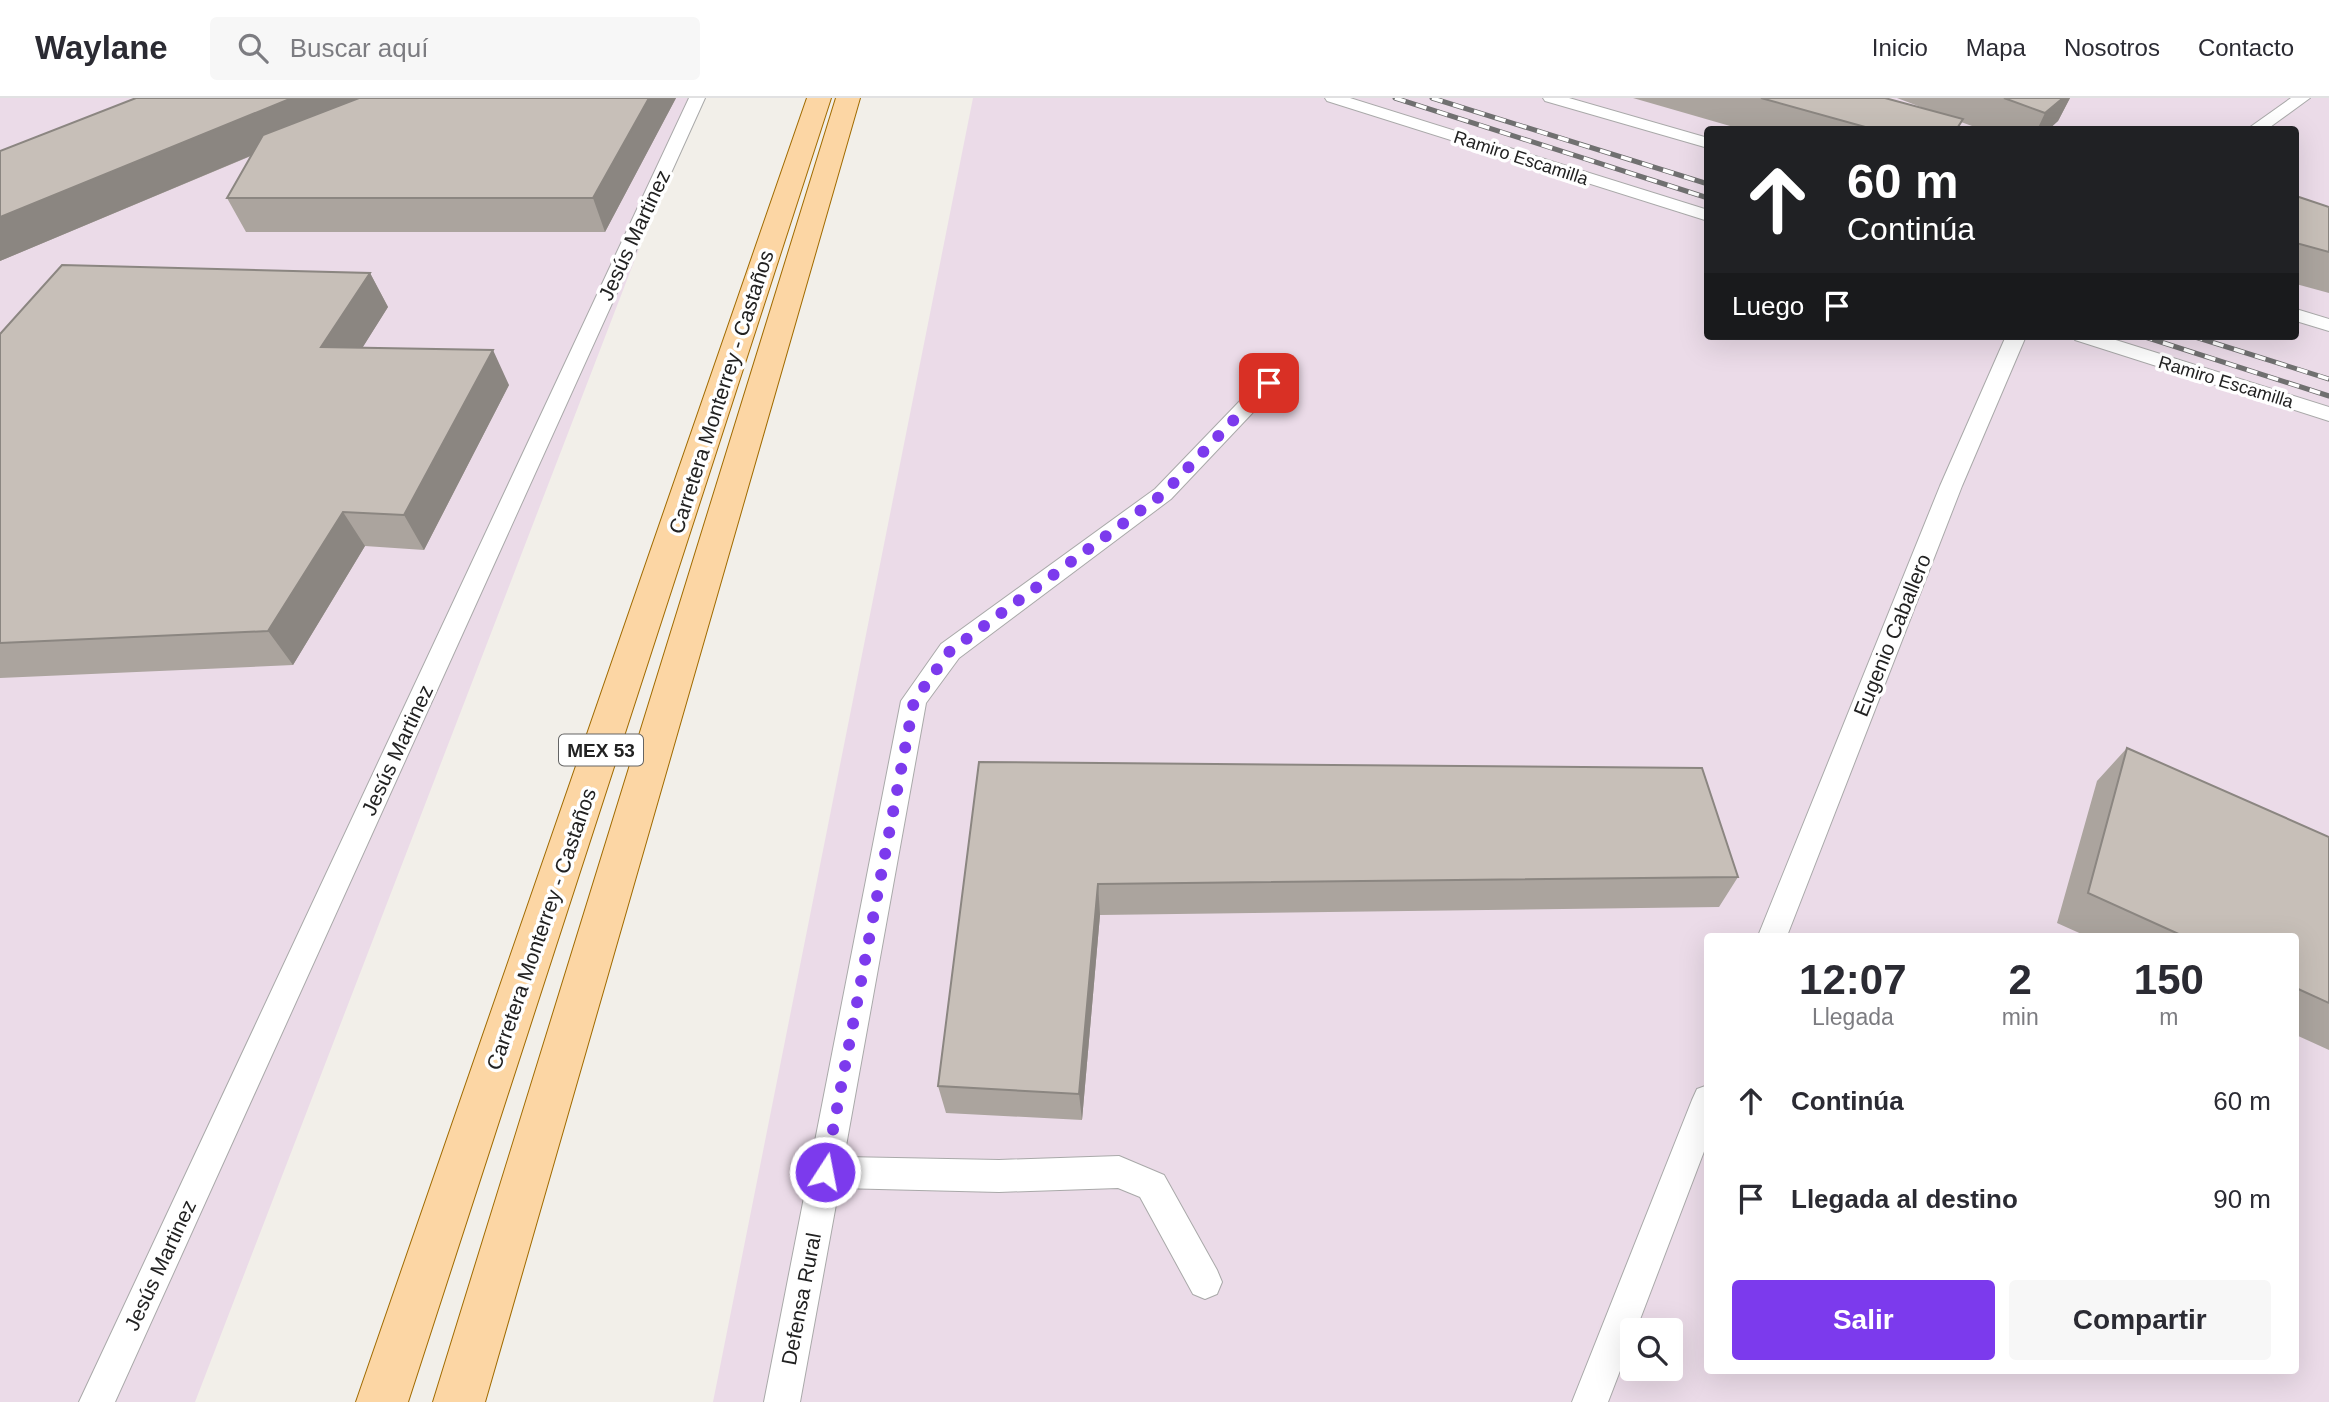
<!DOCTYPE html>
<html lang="es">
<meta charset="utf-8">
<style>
body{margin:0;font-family:Helvetica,sans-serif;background:#f7f7f7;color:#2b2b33;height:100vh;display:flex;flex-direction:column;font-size:26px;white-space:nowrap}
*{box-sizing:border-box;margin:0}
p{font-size:23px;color:#7c7c81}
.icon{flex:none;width:38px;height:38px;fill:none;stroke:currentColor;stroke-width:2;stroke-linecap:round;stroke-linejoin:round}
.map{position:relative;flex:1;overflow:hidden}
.side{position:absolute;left:1704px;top:835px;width:595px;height:441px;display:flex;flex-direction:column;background:#fff;border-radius:7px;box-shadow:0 7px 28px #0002}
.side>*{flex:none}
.banner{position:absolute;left:1704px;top:28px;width:595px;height:214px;border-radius:7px;box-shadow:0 7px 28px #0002;background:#202124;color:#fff;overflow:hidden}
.fabs{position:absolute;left:1620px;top:1220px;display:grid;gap:14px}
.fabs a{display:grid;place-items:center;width:63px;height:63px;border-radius:7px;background:#fff;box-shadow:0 7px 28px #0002;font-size:35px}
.pin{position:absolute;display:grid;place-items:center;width:60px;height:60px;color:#fff;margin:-30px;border-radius:14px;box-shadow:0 4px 10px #0006}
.me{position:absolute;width:77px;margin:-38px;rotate:11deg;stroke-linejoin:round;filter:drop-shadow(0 0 5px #0008)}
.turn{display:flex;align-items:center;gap:24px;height:147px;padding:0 28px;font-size:32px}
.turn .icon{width:91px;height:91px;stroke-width:2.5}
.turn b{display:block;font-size:49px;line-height:60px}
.then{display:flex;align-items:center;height:66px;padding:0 28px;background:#0003;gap:14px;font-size:26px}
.eta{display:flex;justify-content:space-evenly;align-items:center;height:119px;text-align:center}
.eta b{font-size:42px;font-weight:600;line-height:49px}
.button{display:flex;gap:14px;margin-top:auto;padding:14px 28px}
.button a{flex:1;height:80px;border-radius:7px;background:#7c3aed;color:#fff;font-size:28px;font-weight:600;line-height:80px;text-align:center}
.button a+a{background:#f7f7f7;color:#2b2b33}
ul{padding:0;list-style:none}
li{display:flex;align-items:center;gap:21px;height:98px;padding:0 28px}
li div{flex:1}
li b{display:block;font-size:26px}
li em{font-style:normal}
header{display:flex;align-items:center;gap:42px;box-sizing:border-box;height:98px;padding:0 35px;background:#fff;border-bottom:2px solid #e1e1e2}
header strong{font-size:33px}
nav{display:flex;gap:38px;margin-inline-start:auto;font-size:24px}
.search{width:490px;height:63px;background:#f7f7f7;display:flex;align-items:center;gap:18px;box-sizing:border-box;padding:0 24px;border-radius:7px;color:#7c7c81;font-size:26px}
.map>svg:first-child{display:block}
</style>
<header>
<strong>Waylane</strong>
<div class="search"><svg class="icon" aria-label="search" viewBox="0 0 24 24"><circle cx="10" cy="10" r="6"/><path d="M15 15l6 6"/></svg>Buscar aquí</div>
<nav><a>Inicio</a><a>Mapa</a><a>Nosotros</a><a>Contacto</a></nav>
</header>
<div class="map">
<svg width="2329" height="1304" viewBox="0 0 2329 1304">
<rect width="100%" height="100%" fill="#f2efe9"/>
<!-- industrial -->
<path fill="#ebdbe8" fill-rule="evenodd" d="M0,0H697L195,1304H0Z
M973,0H2329V1304H713ZM1708,32H2296V238H1708ZM1708,838H2296V1272H1708ZM1633,1232H1671V1270H1633Z"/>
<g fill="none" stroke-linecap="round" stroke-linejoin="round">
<!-- service casing -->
<g stroke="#a9a9a9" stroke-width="2">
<path id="service" d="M689,0H705L115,1304H79Z
M1325,0H1350L1708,112V123L1327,3Z
M1543,0H1569L1708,40V50L1545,3Z
M2291,0H2310L2266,32H2246Z
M2296,211L2329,221V233L2296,223Z
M2006,238H2026L1962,388L1787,838H1758L1940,388Z
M2072,238H2103L2329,309V323L2075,242Z
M1269,279L1276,280L1279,285L1276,290L1171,401L959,560L926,605L844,1059L999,1062L1119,1058L1164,1077L1217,1172L1222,1184L1217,1196L1205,1201L1193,1196L1140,1099L1118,1090L999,1094L839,1090L800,1304H764L901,603L941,546L1155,391L1262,280Z
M1708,987V1043L1636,1232H1633V1239L1608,1304H1572L1692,1002L1697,991Z"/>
</g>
<!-- primary casing -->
<g stroke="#a06b00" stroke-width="2">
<path id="primary" d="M807,0H831L408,1304H356Z
M836,0H860L485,1304H433Z"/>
</g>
<!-- service -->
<use href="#service" fill="#fff" fill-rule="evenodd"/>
<!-- primary -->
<use href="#primary" fill="#fcd6a4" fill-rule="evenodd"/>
<!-- rail casing -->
<g stroke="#707070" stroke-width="5">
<path id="rail" d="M1395,0L1708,100
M1432,0L1708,86
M2142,238L2329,298
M2192,238L2329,281"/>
</g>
<!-- rail -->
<use href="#rail" stroke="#fff" stroke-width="3.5" stroke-dasharray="11" stroke-linecap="butt"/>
</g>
<!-- wall -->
<path fill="#aba49e" d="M676,0L605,134H246L227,100L251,58L0,163V53Z
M1633,0H1885L1934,14L1897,0H2070L2058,23L2048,32H1983L1961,24L1958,32H1744Z
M2296,98L2329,109V195L2296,186Z
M370,175L388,209L362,250L509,287L424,452L365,448L293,567L0,580V236Z
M2127,650L2329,739V952L2296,937V838H2086L2057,825L2097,683Z
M979,664L1738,779L1719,809L1100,817L1082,1022L946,1015L938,988Z"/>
<!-- shaded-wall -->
<path fill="#8b8681" d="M292,0H388L0,163V119Z
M649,0H676L605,134L593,100Z
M2063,0H2070L2058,23L2048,32H2037L2045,15Z
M370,175L388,209L341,284L321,249Z
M493,252L509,287L424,452L404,417Z
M343,414L365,448L293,567L268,533Z
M1098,786L1100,817L1082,1022L1079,996Z"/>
<!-- building -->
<path fill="#c7bfb8" stroke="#8b8681" stroke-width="2" d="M136,0H292L0,119V53Z
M359,0H649L593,100H227L263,37Z
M1761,0H1885L1963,21L1956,32H1876Z
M2004,0H2063L2045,15Z
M2296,98L2329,109V154L2296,145Z
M62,167L370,175L321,249L493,252L404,417L343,414L268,533L0,545V236Z
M2127,650L2329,739V905L2296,890V838H2183L2088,795Z
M979,664L1702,670L1738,779L1098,786L1079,996L938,988Z"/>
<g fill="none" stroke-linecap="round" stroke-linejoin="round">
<!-- route -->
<path stroke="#7c3aed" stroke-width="12" stroke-dasharray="0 21.6" d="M825,1074L914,603L950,553L1163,396L1269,285"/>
</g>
<g text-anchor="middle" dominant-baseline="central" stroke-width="7" stroke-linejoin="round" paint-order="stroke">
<!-- far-street labels -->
<g font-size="18" fill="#222" stroke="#fff">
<text transform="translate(1521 60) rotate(18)">Ramiro Escamilla</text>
<text transform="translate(2226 284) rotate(17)">Ramiro Escamilla</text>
</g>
<!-- shield labels -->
<rect fill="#fff" stroke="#646464" stroke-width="2" x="559" y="636.5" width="84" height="31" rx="5"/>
<g font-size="19" font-weight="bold" fill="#222">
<text x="601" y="652">MEX 53</text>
</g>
<!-- street labels -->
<g font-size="21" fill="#222" stroke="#fff">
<text transform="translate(634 137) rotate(-65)">Jesús Martinez</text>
<text transform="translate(721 294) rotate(-72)">Carretera Monterrey - Castaños</text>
<text transform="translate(1892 537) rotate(-68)">Eugenio Caballero</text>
<text transform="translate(397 652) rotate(-65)">Jesús Martinez</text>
<text transform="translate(541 831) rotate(-71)">Carretera Monterrey - Castaños</text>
<text transform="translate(160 1167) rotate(-65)">Jesús Martinez</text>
<text transform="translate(801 1201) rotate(-79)">Defensa Rural</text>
</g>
</g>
</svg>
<div class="fabs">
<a><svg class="icon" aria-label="search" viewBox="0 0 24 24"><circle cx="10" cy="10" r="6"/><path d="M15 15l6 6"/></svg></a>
</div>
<div class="pin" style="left:1269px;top:285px;background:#d93025"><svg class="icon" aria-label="arrive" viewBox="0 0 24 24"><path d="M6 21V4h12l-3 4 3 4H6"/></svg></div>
<svg class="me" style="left:825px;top:1074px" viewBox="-20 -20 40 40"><circle r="17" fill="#7c3aed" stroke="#fff" stroke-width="3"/><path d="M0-11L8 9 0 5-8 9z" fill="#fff"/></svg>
<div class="banner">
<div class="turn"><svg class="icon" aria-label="ahead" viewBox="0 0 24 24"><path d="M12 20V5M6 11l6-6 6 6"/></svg><div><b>60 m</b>Continúa</div></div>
<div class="then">Luego<svg class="icon" aria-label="arrive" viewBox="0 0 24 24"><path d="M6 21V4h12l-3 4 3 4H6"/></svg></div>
</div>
<section class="side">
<div class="eta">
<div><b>12:07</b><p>Llegada</p></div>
<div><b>2</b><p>min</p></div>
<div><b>150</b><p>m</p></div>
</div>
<ul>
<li><svg class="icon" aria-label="ahead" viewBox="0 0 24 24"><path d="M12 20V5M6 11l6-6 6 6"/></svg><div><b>Continúa</b></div><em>60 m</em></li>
<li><svg class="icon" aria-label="arrive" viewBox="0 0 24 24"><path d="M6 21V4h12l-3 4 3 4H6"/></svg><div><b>Llegada al destino</b></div><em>90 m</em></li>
</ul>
<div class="button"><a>Salir</a><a>Compartir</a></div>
</section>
</div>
